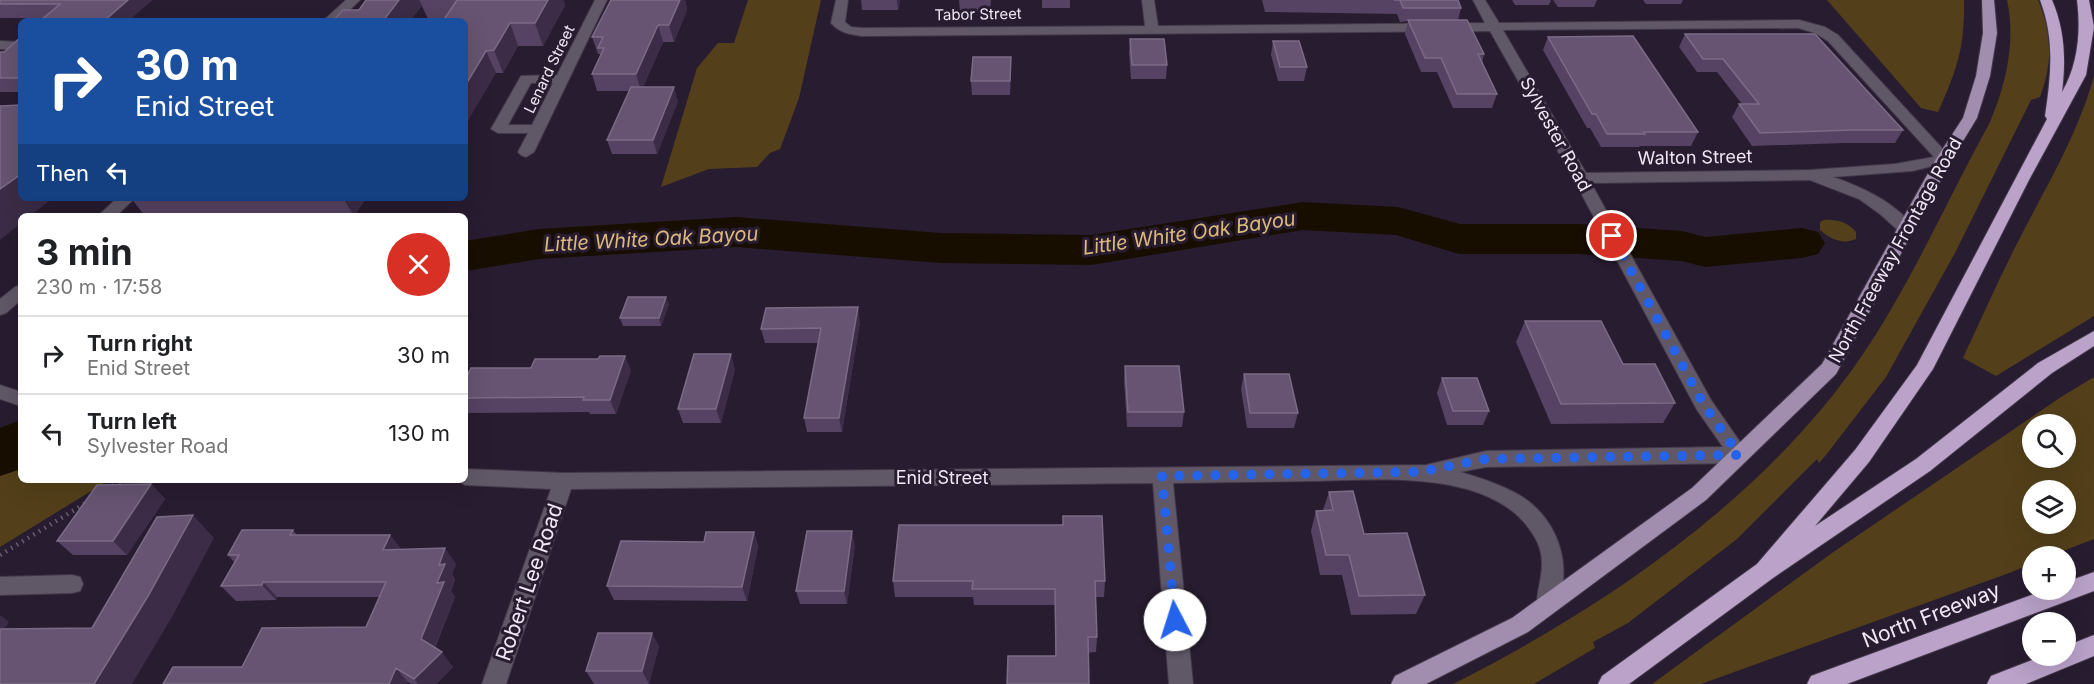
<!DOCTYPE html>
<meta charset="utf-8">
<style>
body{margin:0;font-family:Inter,sans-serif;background:#f2f2f2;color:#202124;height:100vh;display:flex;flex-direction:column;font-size:22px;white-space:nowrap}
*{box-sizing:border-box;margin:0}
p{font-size:20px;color:#757577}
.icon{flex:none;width:33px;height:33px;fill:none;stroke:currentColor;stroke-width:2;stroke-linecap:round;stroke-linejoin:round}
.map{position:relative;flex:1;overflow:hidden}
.side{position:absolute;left:18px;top:213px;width:450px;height:270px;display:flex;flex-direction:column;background:#fff;border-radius:9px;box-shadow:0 6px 24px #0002}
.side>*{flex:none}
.hud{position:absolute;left:18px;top:18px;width:450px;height:183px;border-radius:9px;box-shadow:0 6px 24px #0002;background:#1a4fa0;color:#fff;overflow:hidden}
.fabs{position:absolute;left:2022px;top:414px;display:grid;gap:12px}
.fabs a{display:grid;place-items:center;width:54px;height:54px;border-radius:50%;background:#fff;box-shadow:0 6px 24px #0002;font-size:30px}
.pin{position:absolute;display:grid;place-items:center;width:51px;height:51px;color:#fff;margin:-26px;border:3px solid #fff;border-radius:50%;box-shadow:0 2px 6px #0007}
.me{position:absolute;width:66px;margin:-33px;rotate:355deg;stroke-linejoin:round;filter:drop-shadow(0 0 4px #0008)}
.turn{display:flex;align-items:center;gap:21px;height:126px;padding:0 18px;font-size:27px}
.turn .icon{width:78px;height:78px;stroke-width:2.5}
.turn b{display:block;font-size:42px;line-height:51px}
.then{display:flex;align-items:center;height:57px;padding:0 18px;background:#0003;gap:12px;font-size:22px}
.round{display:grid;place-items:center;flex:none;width:63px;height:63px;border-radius:32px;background:#f2f2f2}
.head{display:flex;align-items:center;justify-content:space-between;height:102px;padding:0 18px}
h1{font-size:36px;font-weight:700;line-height:45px}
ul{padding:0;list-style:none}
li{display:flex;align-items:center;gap:18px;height:78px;padding:0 18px;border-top:2px solid #e0e0e0}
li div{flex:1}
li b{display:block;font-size:22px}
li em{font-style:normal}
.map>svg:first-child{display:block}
</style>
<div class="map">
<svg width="2094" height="684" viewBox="0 0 2094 684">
<rect width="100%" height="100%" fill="#281c30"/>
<!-- green -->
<path fill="#53401a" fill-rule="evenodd" d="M748,0H821L799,98L780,149L770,153L757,167L709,169L661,187L697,68L718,43H734Z
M1827,0H1964C1965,47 1957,70 1938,112L1921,108Z
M2007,0H2038C2052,34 2053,62 2040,97L2031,100L1956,251L1886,377L1826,455L1819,463L1817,459L1737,539L1628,623L1593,642L1595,648L1534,684H1453C1604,608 1764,499 1861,357C1911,284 1947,200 1990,122C2006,84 2016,42 2007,0Z
M2094,76V316L1996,376L1963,358C1983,315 2002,272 2024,230C2050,180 2079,131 2094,76Z
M1824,220C1836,219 1848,222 1856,232V239C1843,245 1830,239 1820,230V222Z
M2094,377V539L2050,556H2032V563L2012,572L1701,684H1652L1832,553L2061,397ZM2032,424H2066V458H2032ZM2066,490V524H2032V490Z
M0,439L21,446V480H109L0,547Z"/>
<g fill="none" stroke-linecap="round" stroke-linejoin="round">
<!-- river -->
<path fill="#180e00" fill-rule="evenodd" d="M1303,202L1398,207L1460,224H1578L1682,231L1705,237L1802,228L1818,232L1825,243L1818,254L1802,258L1705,267L1682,261L1578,254H1459L1396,235L1303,230L1091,265L941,263L736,247L539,259L465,271V241L539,229L736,217L941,233L1091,235Z
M21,420V469L0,476V428Z"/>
<!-- minor casing -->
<g stroke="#44384b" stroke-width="2">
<path id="minor" d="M346,0H360L338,21H323Z
M595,0H607L534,152L526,157L521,155L518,152L528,133H498L491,129L521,76L557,75ZM531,83H553L532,125H508Z
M836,0H848L845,22L851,27L862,28L1145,26L1142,0H1154L1158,26L1485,23L1473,0H1485L1499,23L1799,20L1825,27L1838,35L1952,159L1949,162L1912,171L1833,177C1862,187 1897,203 1915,229L1913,233H1901L1880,214L1859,199L1810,180L1591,183L1711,400L1749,455L1746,461L1739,463L1486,467L1460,472C1481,478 1502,485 1521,496C1560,521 1574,569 1555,611L1547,614L1539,611C1531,592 1553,567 1534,536C1494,467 1377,480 1310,481C1264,482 1218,482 1173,483L1193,684H1169L1153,483L571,489L506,684H482L551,489L465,485L457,480H465V469L564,473L1426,465L1486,451L1723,447L1697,410L1573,178L1490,31L862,36C849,34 840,33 831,23ZM1798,28L1815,33L1828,41L1934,157L1895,164L1810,170L1586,173L1503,30Z
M0,41L21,42V50L0,49Z
M117,198H135L116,216H98Z
M21,285V300L6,313L0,315V299L15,287Z
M0,385L21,392V406L0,399Z
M72,575L80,577L83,584L80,591L72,593L0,595V577Z"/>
</g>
<!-- major casing -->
<g stroke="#44384b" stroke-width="2">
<path id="major" d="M1982,0H1994L1997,33L1990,76L1977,118L1952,159L1836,374L1706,500L1528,632L1426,684H1391L1395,676L1512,618L1692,488L1822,364L1936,159L1963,118L1976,76L1983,33Z"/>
</g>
<!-- highway casing -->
<g stroke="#44384b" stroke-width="2">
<path id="highway" d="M2040,0H2052C2065,30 2066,60 2062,92C2078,64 2081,32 2077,0H2089L2094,27L2086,75L2029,180L1933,369L1869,462L1815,526L1916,459L2038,363L2094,331V346L2052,373L1930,471L1773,578L1629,684H1598L1602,676L1757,564L1855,450L1917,365L2047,119L2045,116C2051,76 2055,39 2040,0Z
M2094,572V591L1847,684H1807L1811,676L2045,590H2066V582Z
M2094,635V656L2026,684H1987L1991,676L2042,656H2066V646Z"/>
</g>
<!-- path -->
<path stroke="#685d6f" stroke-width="4.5" stroke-dasharray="1.5 5" stroke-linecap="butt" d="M113,486L122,480
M0,555L86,503"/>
<!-- minor -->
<use href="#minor" fill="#615867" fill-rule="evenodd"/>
<!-- major -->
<use href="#major" fill="#a18dad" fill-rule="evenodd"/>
<!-- highway -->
<use href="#highway" fill="#baa2c9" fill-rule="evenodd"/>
</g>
<!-- wall -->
<path fill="#564262" d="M0,0H152L128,21H40L44,18H0Z
M419,0H563L565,5L543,46H518L503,73H496L465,21H429Z
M611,0H685L687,10L674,42H663L643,87L678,101L657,154H612L607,140L629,91H597L592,74L600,57V54H598L592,37Z
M861,0H900L898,10H862Z
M959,0H991L990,12H960Z
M1042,0H1070V8H1042Z
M1262,0H1458L1461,8L1458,20L1484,54L1482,63L1497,94L1492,108H1453L1437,72H1421L1405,34L1408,21L1400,22L1397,14L1265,12Z
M1512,0H1551L1549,5H1515Z
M1553,0H1597L1594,7H1558Z
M1643,0H1683L1681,4H1646Z
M1685,34L1903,130L1895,143H1844L1752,146L1732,117L1739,104H1742L1717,72H1697L1679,47Z
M21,37V92H0V52H4Z
M1548,37L1698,132L1691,146H1640L1639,147H1601L1590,128H1587L1543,50Z
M1130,39L1167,65L1166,79H1131L1129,53Z
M1273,41L1307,67L1304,81H1278L1271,55Z
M1011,71L1010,95H972L971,81Z
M131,198H366L354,216H145Z
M669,304L661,326H623L620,318Z
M1525,321L1623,364L1675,403L1663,423L1551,424L1516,342Z
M860,322L842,432H807L804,418L819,343H765L761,329Z
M1125,366L1184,412L1182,427H1127L1124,380Z
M735,369L721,423H683L678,409Z
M631,370L616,414H590L589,412L465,413V381Z
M1244,374L1298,413L1294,428H1247L1241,389Z
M1442,378L1489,411L1483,425H1447L1437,393Z
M151,484L165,499L127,555H73L57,541Z
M1329,492L1364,534L1425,595L1416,614L1351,615L1342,575H1320L1311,531L1316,511L1323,510Z
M293,530L297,535H390L401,549L456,564L452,574L455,580L451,591L455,597L435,648L453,667L436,684H411L408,682L242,667L366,627L379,597H277L276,600L236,601L221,586L235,563L228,555Z
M754,532L758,546L747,601L614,600L607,586L704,542Z
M855,545L847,604H800L796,591Z
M893,581H1105L1104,597H1096L1097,637L1096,652L1055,656V605H974L973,597H895Z
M659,646L649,684H594L586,671Z"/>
<!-- shaded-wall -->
<path fill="#3c2c47" d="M128,0H152L128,21H104Z
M399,0H419L422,6L410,21H383Z
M544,0H563L565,5L543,46L535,23Z
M680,0H685L687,10L674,42L669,25Z
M897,0H900L898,10Z
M510,23L518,46L503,73L494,50Z
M658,25L663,42L641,91L636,74Z
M486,51L496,73L465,126V86Z
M1011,57V71L1010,95V81Z
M674,87L678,101L657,154L653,140Z
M21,174V198H53L30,216H21V223L0,240V189Z
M343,198H366L354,216Z
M666,297L669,304L661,326L659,318Z
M858,307L860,322L842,432L839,418Z
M731,354L735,369L721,423L716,409Z
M625,356L631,370L616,414L610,400Z
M151,484L165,499L127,555L113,541Z
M193,515L214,538L172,617L132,684H94Z
M852,531L855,545L847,604L844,591Z
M754,532L758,546L747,601L742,587Z
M390,535L402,550H383Z
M445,548L456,564L452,574L455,580L451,591L455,597L432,654L421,639L437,583L439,565Z
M263,582L277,597L276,600L262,585Z
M0,615L9,622L0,635Z
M652,633L659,646L649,684L642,671Z
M442,652L453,667L436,684H418L414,679Z
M396,668L408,682L407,684H389Z"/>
<!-- building -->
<path fill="#665472" stroke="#7c6b86" stroke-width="1.5" d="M0,0H128L104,21H40L60,4H0Z
M366,0H399L383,21H333L343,10H359Z
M457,0H548L535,23H510L494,50L486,51L465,86V21H443Z
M611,0H680L669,25H658L636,74H592L604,48H598L603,37H592Z
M1394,0H1458L1461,8H1403L1400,0Z
M1408,20H1467L1484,54H1478L1497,94H1457L1441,58H1425Z
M1685,34H1815L1903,130H1852L1760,133L1739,104H1759L1723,59H1703Z
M1633,36L1698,132H1644L1645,134H1607L1596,114H1592L1548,37Z
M21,37V78H0V52H4Z
M1130,39H1164L1167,65H1132Z
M1273,41H1299L1307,67H1280Z
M973,57H1011L1010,81H971Z
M631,87H674L653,140H607Z
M21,105V174L0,189V106Z
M628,297H666L659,318H620Z
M858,307L839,418H804L821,328L761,329L766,308Z
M1525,321H1601L1623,364H1655L1675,403L1561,404Z
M694,354H731L716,409H678Z
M600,356H625L610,400H583L584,397L465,398V381L471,368H531L535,359H598Z
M1125,366H1179L1184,412H1128Z
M1244,374H1289L1298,413H1250Z
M1442,378H1477L1489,411H1453Z
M151,484L113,541H57L97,485Z
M1353,491L1364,534L1407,533L1425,595L1359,596L1349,555H1326L1316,511L1333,510L1329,492Z
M193,515L148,596L94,684H0V629L92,628L157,517Z
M1063,516H1102L1105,581H1095L1097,637H1088L1089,684H1007L1008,656H1056L1055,589H972L973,581H893L899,525H1063Z
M242,530H293L290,535H390L383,550L445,548L439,565L445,564L437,583L444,582L421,639L442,652L414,679L396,668L389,684H163L173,667H242L262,628L366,627L386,582H263L262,585L221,586L239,555H228Z
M807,531H852L844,591H796Z
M706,532H754L742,587L607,586L621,541L704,542Z
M598,633H652L642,671H586Z"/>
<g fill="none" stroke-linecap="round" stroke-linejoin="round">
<!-- route -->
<path stroke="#2563eb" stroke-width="10" stroke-dasharray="0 18" d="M1175,620L1162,476L1419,472L1486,459L1739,455L1704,405L1612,236"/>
</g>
<g text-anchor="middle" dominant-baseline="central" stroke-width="6" stroke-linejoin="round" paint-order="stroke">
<!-- far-street labels -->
<g font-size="15" fill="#efe7f4" stroke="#281c30">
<text transform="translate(978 14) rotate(-1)">Tabor Street</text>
<text transform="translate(549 69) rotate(-64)">Lenard Street</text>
</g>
<!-- street labels -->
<g font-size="18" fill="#efe7f4" stroke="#281c30">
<text transform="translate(1556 134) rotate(61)">Sylvester Road</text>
<text transform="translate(1695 157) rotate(-1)">Walton Street</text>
<text transform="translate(1895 250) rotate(-61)">North Freeway Frontage Road</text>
<text x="942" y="477">Enid Street</text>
</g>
<!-- water labels -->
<g font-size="20" font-style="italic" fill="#dcba7b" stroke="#281c30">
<text transform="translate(1189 233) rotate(-8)">Little White Oak Bayou</text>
<text transform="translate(651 239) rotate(-3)">Little White Oak Bayou</text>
</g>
<!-- near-street labels -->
<g font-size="21" fill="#efe7f4" stroke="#281c30">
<text transform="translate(529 582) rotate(-71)">Robert Lee Road</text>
<text transform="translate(1931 615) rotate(-21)">North Freeway</text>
</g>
</g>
</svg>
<div class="fabs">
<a><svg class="icon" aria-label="search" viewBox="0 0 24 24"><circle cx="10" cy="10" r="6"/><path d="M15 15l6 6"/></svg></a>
<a><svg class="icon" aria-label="layers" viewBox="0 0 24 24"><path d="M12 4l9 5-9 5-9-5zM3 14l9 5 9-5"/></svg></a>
<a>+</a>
<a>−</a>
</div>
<div class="pin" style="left:1612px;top:236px;background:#d93025"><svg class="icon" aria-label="arrive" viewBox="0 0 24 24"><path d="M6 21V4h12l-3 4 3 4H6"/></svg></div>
<svg class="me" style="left:1175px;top:620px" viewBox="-20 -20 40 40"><circle r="19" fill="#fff"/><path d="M0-13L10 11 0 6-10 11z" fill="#2563eb"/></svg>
<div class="hud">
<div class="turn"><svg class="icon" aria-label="right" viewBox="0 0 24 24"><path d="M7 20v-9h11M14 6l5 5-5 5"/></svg><div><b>30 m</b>Enid Street</div></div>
<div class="then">Then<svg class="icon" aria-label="left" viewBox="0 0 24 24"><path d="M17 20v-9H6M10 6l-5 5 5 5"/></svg></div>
</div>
<section class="side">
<div class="head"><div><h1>3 min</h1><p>230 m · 17:58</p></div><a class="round" style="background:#d93025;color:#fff"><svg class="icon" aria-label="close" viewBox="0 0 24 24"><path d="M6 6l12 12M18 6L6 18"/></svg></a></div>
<ul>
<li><svg class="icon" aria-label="right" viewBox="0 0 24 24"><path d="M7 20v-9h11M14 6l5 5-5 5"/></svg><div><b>Turn right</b><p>Enid Street</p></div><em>30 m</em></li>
<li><svg class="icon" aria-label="left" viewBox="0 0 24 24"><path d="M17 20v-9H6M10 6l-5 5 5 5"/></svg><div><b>Turn left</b><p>Sylvester Road</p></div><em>130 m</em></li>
</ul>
</section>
</div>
